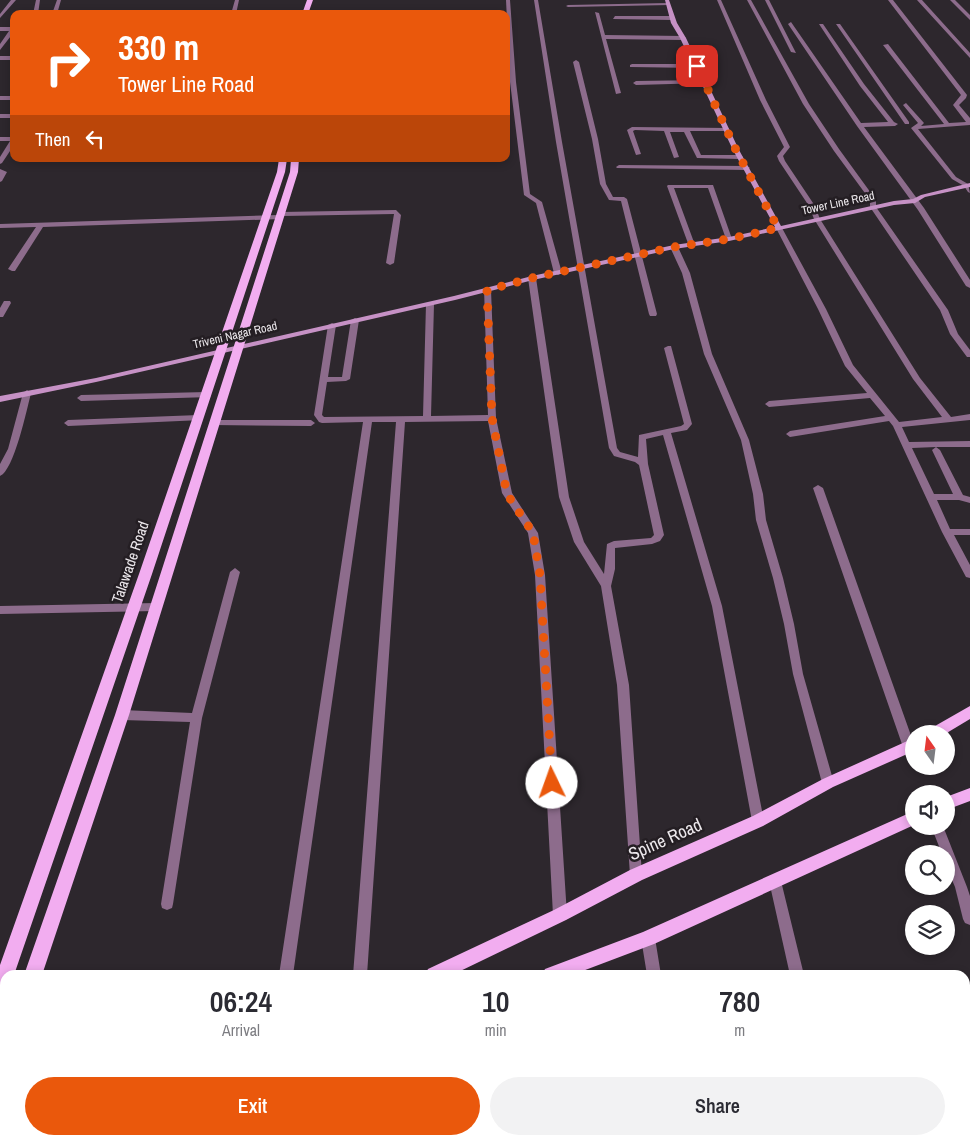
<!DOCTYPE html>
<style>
body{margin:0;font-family:"Archivo Narrow",sans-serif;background:#f2f2f3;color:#2b2b33;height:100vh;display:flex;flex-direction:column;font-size:19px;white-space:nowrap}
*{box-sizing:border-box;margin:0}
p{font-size:16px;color:#7c7c81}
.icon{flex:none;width:28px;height:28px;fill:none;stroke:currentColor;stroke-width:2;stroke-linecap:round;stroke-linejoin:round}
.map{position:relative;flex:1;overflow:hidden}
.side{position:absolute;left:0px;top:970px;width:970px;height:175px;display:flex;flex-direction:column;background:#fff;border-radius:15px 15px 0 0;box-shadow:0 2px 8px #0003}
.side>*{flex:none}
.guide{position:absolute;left:10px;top:10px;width:500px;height:152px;border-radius:10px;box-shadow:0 2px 8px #0003;background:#ea580c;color:#fff;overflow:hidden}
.needle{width:32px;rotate:346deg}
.fabs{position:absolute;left:905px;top:725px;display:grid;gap:10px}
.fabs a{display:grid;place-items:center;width:50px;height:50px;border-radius:50%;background:#fff;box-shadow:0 2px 8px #0003;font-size:25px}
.pin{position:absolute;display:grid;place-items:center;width:42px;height:42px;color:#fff;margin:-21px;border-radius:10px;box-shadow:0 2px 8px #0006}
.me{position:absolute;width:55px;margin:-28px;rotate:357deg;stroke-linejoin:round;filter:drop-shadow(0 0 4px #0008)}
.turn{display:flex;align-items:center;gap:18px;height:105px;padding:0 25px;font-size:22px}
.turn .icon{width:65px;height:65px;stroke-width:2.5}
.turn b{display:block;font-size:35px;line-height:42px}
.then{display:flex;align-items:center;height:48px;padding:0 25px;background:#0003;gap:10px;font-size:19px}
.eta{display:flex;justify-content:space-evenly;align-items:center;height:85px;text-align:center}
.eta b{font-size:30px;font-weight:600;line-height:35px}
.primary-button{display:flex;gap:10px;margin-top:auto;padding:10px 25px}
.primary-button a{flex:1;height:58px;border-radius:30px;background:#ea580c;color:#fff;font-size:20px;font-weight:600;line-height:58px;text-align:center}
.primary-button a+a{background:#f2f2f3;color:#2b2b33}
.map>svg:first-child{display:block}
</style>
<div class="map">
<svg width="970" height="1145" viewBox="0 0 970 1145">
<rect width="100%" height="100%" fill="#2d272d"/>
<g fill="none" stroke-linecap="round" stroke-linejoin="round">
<!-- street -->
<path fill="#8d6c8c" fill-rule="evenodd" d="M11,0H16L0,18V14Z
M36,0H40L38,14H33Z
M57,0H61L57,14H52Z
M235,0H239L236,14H231Z
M506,0H510L516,82L530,194L542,202L562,273L558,275L554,273L536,203L524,195L510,82Z
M534,0H538L562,142L617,448L620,452L638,457L639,435L681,426L684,424L664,348L668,346H671L692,424L687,430L671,433L722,606L764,821L762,825L758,826L754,825L752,821L712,606L663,435L646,439L648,464L664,535L660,541L652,544L615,548V569L611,586L629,685L642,875L640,879L636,881L632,879L630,875L617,685L601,586L574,542L559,497L528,278L529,276H532L536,278L569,497L584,542L604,574L607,544L614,541L651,538L654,535L639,465L635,462L614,456L609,448L556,142Z
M717,0H721L766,100L790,147L783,156L785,161L815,206L820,219L920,378L951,417L970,414V420L902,427L909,442L970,441V447H936L940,450L963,495L970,497V503L959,500H937L950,529H970V535H954L970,565V578L966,577L942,532L893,426L889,421L790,437L786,434L790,431L885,416L870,398L769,407L765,404L769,401L867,393L845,366L818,309L776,228L779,226L782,228L826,309L853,365L899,422L942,417L913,379L814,219L809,206L779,161L777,156L784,147L760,100ZM936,447L932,450L953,494H934L912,448Z
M747,0H751L809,104L839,149L876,200V207L948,310L958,334L970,350V357H967L950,334L940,310L870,207V200L834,151L803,104Z
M765,0H769L796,53L791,52Z
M888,0H893L967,95L966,98L959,105L970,118V125L918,129L956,177L968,184L970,193L968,192L964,186L952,179L911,128L918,123L903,105L906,103L924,123L921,126L944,124L883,45L888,44L949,123L966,122L953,105L961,95Z
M917,0H922L970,53V58Z
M950,0H955L970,15V20Z
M668,3L670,5L568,7L566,6L568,5Z
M595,12L599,13L605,35L683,36L686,38L683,40L606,39L621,93L616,94Z
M615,16H672L675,18L672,20L613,19Z
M791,22L861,123L888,122L860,86L819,24H823L864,84L894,122L898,124L895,126L864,127L924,208L970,280V288L966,286L918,210L857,126L788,24Z
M836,24H840L909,122V124H905Z
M0,27H14V32L0,50V44L9,31H0Z
M0,56H14V60H0Z
M576,60L579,62L598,139L606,184L613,197H624L627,199L657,314L656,316H650L649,314L621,201L609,200L600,184L592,139L573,62Z
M632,64H697L700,66L697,68L630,67V65Z
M704,80L706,81V83L636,85L633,83L636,81Z
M0,96H14V100H0Z
M0,114H14V118H0Z
M632,127L728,128L729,129L726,131H690L701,155H740L743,157L740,159L697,158L684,132H670L679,157L674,158L664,131L635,130L633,131L641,154L636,155L627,130Z
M0,137H14V145L2,163L0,164V157L10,141H0Z
M619,165L747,166L750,168L747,170L617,168L616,167Z
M0,169L7,172L2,181L0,182Z
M668,185H713L732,239L731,240L726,239L708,188H674L695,245L689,246L667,186Z
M396,210L401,215L394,263L390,265L386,263L394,214L283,216L282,218L280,219L43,227L15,271H12L8,269L36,227L0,228V224L278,215L279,213L281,212Z
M672,246L678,247L690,273L712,354L749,440L763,494L766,520L783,578L794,624L803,674L834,783L832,787L828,788L824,787L822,783L793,674L784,624L773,578L756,520L753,494L741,440L704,354L682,273L670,247Z
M484,288H490L491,290L496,418L512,493L538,533L545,575L567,915L565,919L560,921L555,919L553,915L535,575L528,533L502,493L488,421L405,422L367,975H353L396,422H372L293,975H279L363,422L322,423L319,422L314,415L328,325L332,323L336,325L328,377H342L351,320L355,318L359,320L350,379L346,381L327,382L322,415L324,417L423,416L426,304L430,302L434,304L431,416L488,415Z
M4,301H10L11,303L3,317H0V308Z
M27,390L31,393C27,409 14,471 0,476V464L8,449L23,393Z
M207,392L211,395L210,397L81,401L77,398L81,395Z
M199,415L203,418L202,420L68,426L64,423L68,420Z
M215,420H311L315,423L311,426L212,425L211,423L212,421Z
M818,485L823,488L914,744L913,750L909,752L905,750L903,747L813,488Z
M235,568L240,572L202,718L173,904L172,908L167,910L162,908L161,904L190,722L122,720L118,718L116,715L118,712L122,710L192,713L230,572Z
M156,603L160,604L161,607L160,610L156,611L0,614V606Z
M931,826H943L967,887L970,896V925L965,923L963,919L955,887L946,866V854H942Z
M775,875L780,877L781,881L804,975H790L769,881L770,877Z
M648,932L653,934L655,938L661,975H647L641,938L643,934Z
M269,1140H285V1145H269Z
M668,1140H684L685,1145H669Z
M826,1140H842L843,1145H827Z
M896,1140H912L913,1145H897Z"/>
<!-- secondary -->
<path fill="#c691c5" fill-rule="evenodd" d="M665,0H669L677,23L686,38L739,150L781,226L894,201L913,199L921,195L970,183V187L925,197L915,203L894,205L729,241L674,249L533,280L455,300L96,382L0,402V396L96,378L454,296L532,276L674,245L729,237L775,227L733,150L680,38L671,23Z"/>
<!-- primary -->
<path fill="#f2adf0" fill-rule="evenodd" d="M307,0H313L308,14H302Z
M279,159H287L285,172L152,574L14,975H5V996L0,998V965L139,574L277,172Z
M291,159H299L298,172L129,715L42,975H24L115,715L290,172Z
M970,706V719L945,734H926L928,730Z
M914,738V751L833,787L763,826L642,880L566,920L452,975H425L428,969L554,910L630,870L753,816L823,779Z
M970,788V801L946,810V797Z
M914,811V825L654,944L572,975H542L545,969L643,932Z
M5,1048V1079L0,1081V1050Z
M38,1140H66L64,1145H36Z
M109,1140H138L136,1145H107Z"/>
</g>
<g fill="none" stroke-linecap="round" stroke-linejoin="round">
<!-- route -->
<path stroke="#ea580c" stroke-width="9" stroke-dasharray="0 16.2" d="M552,783L540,575L533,533L507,494L492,418L487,290L532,278L674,247L729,239L778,228L736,150L697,66"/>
</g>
<g text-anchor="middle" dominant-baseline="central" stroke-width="5" stroke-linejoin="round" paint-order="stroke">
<!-- far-street labels -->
<g font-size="12" fill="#ece8ec" stroke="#241e23">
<text transform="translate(838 203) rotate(-12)">Tower Line Road</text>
<text transform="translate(235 335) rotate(-13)">Triveni Nagar Road</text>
</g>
<!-- street labels -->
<g font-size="15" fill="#ece8ec" stroke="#241e23">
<text transform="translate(130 562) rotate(-71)">Talawade Road</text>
</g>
<!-- near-street labels -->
<g font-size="18" fill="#ece8ec" stroke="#241e23">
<text transform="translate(665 839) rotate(-24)">Spine Road</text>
</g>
</g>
</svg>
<div class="fabs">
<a><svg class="needle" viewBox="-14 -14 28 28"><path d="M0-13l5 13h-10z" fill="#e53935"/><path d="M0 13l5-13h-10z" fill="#7c7c81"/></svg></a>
<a><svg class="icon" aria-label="sound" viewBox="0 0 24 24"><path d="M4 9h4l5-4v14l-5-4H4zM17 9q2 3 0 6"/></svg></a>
<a><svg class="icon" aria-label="search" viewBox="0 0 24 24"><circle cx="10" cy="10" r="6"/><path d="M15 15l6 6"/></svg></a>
<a><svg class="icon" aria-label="layers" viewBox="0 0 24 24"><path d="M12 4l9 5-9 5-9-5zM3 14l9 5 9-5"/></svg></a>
</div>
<div class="pin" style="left:697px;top:66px;background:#d93025"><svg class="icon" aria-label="arrive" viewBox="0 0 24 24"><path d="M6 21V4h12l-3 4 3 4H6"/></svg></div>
<svg class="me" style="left:552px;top:783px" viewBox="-20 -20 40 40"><circle r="19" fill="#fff"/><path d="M0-13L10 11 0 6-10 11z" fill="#ea580c"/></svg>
<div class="guide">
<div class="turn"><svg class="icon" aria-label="right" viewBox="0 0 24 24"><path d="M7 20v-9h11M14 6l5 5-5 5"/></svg><div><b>330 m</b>Tower Line Road</div></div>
<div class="then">Then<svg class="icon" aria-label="left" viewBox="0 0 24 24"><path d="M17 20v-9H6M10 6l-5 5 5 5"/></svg></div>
</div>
<section class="side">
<div class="eta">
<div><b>06:24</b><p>Arrival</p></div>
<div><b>10</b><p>min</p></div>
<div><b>780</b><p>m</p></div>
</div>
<div class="primary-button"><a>Exit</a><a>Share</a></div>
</section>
</div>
